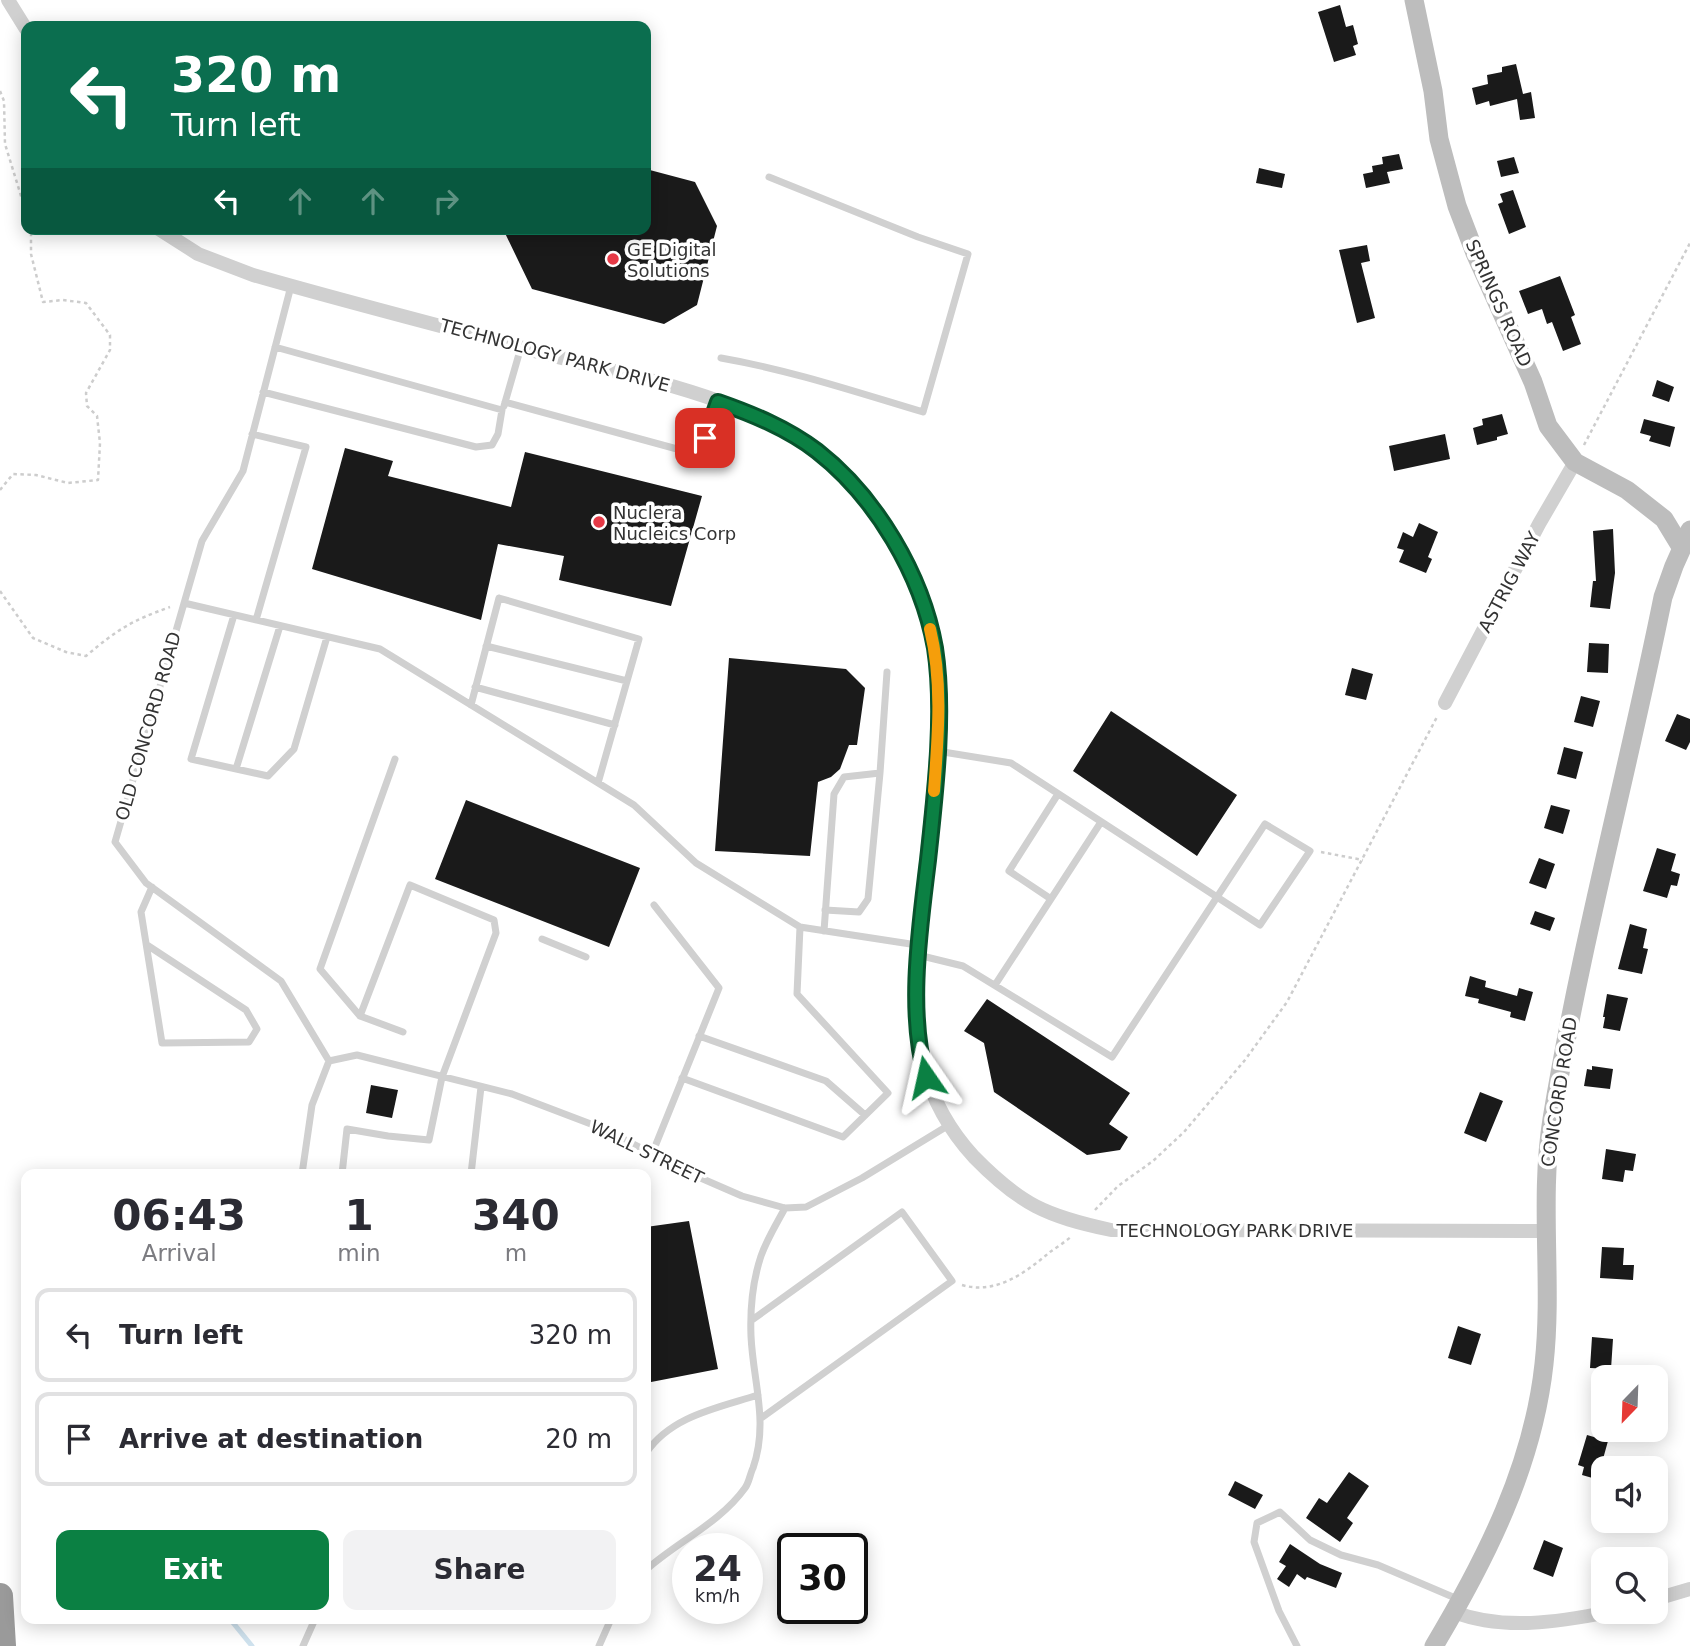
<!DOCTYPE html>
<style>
body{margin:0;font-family:"DejaVu Sans",sans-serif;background:#f2f2f3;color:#2b2b33;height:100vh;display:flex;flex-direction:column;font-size:26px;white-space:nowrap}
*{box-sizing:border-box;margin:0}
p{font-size:23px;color:#7c7c81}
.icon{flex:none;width:38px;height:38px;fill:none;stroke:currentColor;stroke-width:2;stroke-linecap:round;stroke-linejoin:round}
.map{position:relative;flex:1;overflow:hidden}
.drawer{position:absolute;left:21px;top:1169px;width:630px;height:455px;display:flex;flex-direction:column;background:#fff;border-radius:14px;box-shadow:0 4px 18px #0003}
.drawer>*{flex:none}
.banner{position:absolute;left:21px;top:21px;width:630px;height:214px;border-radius:14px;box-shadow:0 4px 18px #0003;background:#0b6e4f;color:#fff;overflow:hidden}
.needle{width:46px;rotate:203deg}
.tools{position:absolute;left:1591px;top:1365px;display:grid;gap:14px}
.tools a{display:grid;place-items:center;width:77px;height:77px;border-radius:14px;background:#fff;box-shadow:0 4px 18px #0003;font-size:35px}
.speed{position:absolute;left:672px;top:1533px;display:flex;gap:14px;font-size:35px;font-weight:700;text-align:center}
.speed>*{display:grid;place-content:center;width:91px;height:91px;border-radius:50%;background:#fff;box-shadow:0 4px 18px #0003;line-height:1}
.speed small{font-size:18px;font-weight:400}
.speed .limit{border:4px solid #111;border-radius:10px;background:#fff;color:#111}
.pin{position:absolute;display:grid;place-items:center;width:60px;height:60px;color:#fff;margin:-30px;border-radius:14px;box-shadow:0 4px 10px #0006}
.me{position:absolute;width:77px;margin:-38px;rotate:349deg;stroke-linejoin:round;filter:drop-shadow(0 0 5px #0008)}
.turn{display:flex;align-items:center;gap:24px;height:147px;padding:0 35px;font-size:32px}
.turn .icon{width:91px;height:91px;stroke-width:2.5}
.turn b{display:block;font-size:49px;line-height:60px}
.lanes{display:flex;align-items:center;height:66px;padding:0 35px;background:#0003;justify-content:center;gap:35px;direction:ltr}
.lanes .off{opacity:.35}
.eta{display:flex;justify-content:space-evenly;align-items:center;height:119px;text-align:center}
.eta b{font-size:42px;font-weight:700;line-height:49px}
.action{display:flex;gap:14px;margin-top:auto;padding:14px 35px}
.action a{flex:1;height:80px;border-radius:14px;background:#0b8043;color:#fff;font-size:28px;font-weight:700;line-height:80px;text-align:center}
.action a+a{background:#f2f2f3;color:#2b2b33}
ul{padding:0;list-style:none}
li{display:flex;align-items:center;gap:21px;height:94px;margin:0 14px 10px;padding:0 21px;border:4px solid #e1e1e2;border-radius:14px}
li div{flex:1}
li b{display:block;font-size:26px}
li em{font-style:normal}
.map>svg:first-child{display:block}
</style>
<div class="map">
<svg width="1690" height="1646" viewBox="0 0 1690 1646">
<rect width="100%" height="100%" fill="#fff"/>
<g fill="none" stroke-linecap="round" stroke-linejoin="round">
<!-- stream -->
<path stroke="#cfe2ee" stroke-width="5" d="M230,1619L252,1646"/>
</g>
<!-- building -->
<path fill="#1a1a1a" d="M1340,5L1346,27L1353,25L1358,44L1353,46L1356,55L1334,62L1318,12Z
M1516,64L1523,94L1531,92L1535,118L1520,120L1517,99L1490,106L1489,101L1476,105L1472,88L1488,84L1487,75L1502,72V67Z
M1399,154L1403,169L1387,172L1390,183L1366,188L1363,174L1373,172L1372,166L1383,164L1382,157Z
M1514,157L1519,173L1501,177L1497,161Z
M1259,168L1285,174L1282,188L1256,183Z
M646,169L695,182L717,226L697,305L664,324L532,289L503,229H646Z
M1513,190L1526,227L1509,234L1498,204L1503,202L1500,194Z
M1367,245L1370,261L1361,263L1375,318L1357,323L1339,250Z
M1560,276L1575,315L1571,317L1581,344L1563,351L1552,322L1547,324L1542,309L1528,314L1519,291Z
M1657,380L1674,387L1669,402L1652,396Z
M1502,414L1508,434L1497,437V440L1477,445L1473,428L1483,425L1482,419Z
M1644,419L1675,427L1670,447L1649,441L1651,436L1640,433Z
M1445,434L1450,459L1394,471L1389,446Z
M345,448L393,461L388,476L511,507L525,452L702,496L671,606L559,580L564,556L498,544L481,620L312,569Z
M1419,523L1438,532L1428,557L1432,559L1426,573L1399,562L1404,550L1397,548L1403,532L1413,537Z
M1613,529L1615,573L1610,609L1590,607L1593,581H1596L1593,531Z
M1589,643L1609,644L1608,673L1587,672Z
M729,658L846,669L865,688L857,745H849L840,769L831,777L818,782L810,856L715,851Z
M1352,668L1373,674L1366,700L1345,695Z
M1581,696L1600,701L1593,727L1574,722Z
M1111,711L1237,795L1197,856L1073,771Z
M1677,714L1690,719V742L1686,750L1665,741Z
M1564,747L1583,752L1576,779L1557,774Z
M466,800L640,868L609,947L435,879Z
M1551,805L1570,810L1563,834L1544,828Z
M1657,848L1676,854L1671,871L1680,874L1677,886L1671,885L1667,898L1643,891Z
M1539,858L1555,864L1546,889L1529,883Z
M1535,911L1555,918L1550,931L1530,924Z
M1630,924L1647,929L1643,948L1648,949L1642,974L1618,969Z
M1470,976L1486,981L1485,987L1517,996L1519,988L1533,992L1525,1021L1510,1017L1511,1012L1478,1003L1479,999L1465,996Z
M1607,994L1628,998L1620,1031L1603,1028L1605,1017H1603Z
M987,999L1130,1093L1109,1124L1128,1137L1120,1150L1087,1155L994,1092L984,1043L964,1031Z
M1592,1066L1613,1069L1610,1089L1584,1086L1587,1069L1592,1070Z
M371,1085L398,1090L392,1118L366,1113Z
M1480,1092L1503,1101L1486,1142L1464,1133Z
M1606,1149L1636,1154L1633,1171L1625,1170L1623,1182L1602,1179Z
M689,1221L718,1369L646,1383V1227Z
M1602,1247L1624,1248L1623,1265H1634L1633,1280L1600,1278Z
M1458,1326L1481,1334L1471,1365L1448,1358Z
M1592,1337L1613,1339L1611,1369L1590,1368Z
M1587,1435L1608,1441L1603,1459V1481L1582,1475L1584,1467L1578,1465Z
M1349,1472L1369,1486L1347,1518L1353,1523L1340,1542L1306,1518L1319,1498L1327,1503Z
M1235,1481L1263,1495L1255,1509L1228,1495Z
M1544,1540L1563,1548L1553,1577L1533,1569Z
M1290,1544L1320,1564L1342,1573L1336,1588L1307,1577L1305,1580L1297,1574L1289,1587L1277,1579L1286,1566L1279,1562Z"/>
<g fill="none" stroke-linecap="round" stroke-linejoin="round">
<!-- path -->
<path stroke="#cdcdcd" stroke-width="2.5" stroke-dasharray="3.5 3.5" stroke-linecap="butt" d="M0,91L4,101L5,144L26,212
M1584,445L1690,243
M0,490L13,474L36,475L68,483L98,480L100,443L97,416L87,406L86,393L110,350V335L86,303L63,300L43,302L31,254V229
M0,591L33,638L66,652L86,656C118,629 131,621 170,607
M1321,852L1363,860
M1095,1210L1118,1186L1153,1161L1184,1132L1245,1060L1287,1002L1438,715
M962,1285C996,1295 1025,1273 1050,1252C1057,1247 1065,1242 1072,1236"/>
<!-- lane -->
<path stroke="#d0d0d0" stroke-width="7" d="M291,286L243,471L202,541L115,842L146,883L281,981L329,1061
M721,358C790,370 856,392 923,412L968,254L918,237L769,177
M263,392L476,447L492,445L498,434L502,410L275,347
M505,402L699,455L718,402
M504,406L521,347
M252,434L306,447L256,620
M184,603L380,649L634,805L696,863L800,927L917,945
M234,615L191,759L268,776L294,749L327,637
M486,646L627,681
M475,687L615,725
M471,705L499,598L639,639L598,783
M236,769L280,626
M1051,899L1009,871L1058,794
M825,910L859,912L868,899L880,773
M824,931L834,794L844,777L880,773L887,672
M542,939L586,957
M147,945L246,1010L257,1029L249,1042L162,1043L141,912L152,887
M918,955L963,966L1112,1057L1265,824L1310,851L1260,925L1011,763L937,751
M995,985L1101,822
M360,1016L320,969L395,759
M699,1036L826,1081L865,1115
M329,1061L357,1055L512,1094L604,1129L696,1176L742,1196L785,1208L806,1207L862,1178L949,1125
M682,1078L843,1137L888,1093L797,994L800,927
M652,1154L719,988L654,905
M302,1174L312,1105L329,1061
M342,1174L347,1129L388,1136L429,1140L442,1077L496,933L494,920L410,885L360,1016L403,1032
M471,1174L481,1087
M752,1320L902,1212L952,1281L760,1419
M646,1453C671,1416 717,1408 758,1395
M646,1570C677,1542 720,1523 745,1488C749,1483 750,1474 753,1468C769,1422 753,1382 751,1336C750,1310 753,1280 761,1256C767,1239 777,1223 785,1208
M303,1646L315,1619
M599,1646L611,1619
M1297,1646L1279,1611L1254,1542L1257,1523L1280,1512L1310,1540L1341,1555L1378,1565L1460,1600"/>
<!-- street -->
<path stroke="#d0d0d0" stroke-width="14" d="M8,0L26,29
M159,229L198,254L253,275C350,303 449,328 546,354C642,379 757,398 834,465C883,508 924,584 935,649C941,688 938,730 935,770C930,840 918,911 918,981C918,1008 916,1038 923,1065C932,1098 950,1131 974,1157C1021,1205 1046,1216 1111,1230L1547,1231
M1445,703L1539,524L1575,462
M1656,1599L1690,1589
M1454,1612C1503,1631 1559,1622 1609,1612"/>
<!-- secondary -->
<path stroke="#bdbdbd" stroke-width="19" d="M1414,0L1433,91L1439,139L1457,206L1475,253L1533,382L1548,426L1575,462L1627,490L1664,519L1681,547
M1434,1646C1486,1559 1533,1466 1544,1364C1553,1283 1539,1200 1552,1119C1581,943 1628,771 1663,597L1674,566L1690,530"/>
<!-- highway -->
<path stroke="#9a9a9a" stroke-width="26" d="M0,1596L3,1646"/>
</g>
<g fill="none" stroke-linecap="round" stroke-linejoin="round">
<!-- route casing -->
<g stroke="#07532c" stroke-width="18">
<path id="route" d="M705,438L718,402C752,414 787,428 817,451C876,497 922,575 935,648C945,713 935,795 928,860C920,927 907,1011 926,1077"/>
</g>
<!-- route -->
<use href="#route" stroke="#0b8043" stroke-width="12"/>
<!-- slow -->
<path stroke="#f59e0b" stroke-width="12" d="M930,629C943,682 938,737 934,791"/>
</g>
<!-- markers -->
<g fill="#e63946" stroke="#fff" stroke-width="2.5">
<circle cx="613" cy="259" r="7"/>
<circle cx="599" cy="522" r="7"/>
</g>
<g text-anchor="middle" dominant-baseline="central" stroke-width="7" stroke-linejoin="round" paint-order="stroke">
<!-- poi labels -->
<g font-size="18" fill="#333" stroke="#fff" text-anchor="start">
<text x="627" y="249">GE Digital<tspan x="627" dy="21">Solutions</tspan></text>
<text x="613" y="512">Nuclera<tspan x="613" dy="21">Nucleics Corp</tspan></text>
</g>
<!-- street labels -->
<g font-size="18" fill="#333" stroke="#fff">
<text transform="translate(1499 303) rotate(66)">SPRINGS ROAD</text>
<text transform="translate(555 355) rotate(15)">TECHNOLOGY PARK DRIVE</text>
<text transform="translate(1509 582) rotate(-62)">ASTRIG WAY</text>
<text transform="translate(148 726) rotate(-74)">OLD CONCORD ROAD</text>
<text transform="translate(1559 1092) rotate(-81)">CONCORD ROAD</text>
<text transform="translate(647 1152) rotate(26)">WALL STREET</text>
<text x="1235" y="1230">TECHNOLOGY PARK DRIVE</text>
</g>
</g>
</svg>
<div class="tools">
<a><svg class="needle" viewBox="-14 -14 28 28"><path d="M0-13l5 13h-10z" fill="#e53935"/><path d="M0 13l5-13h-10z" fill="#7c7c81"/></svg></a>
<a><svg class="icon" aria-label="sound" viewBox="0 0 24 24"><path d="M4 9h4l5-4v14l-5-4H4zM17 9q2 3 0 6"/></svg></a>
<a><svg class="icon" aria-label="search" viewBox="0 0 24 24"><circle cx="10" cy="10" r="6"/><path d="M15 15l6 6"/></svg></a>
</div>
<div class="speed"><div>24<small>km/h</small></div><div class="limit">30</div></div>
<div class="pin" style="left:705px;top:438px;background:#d93025"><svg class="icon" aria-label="arrive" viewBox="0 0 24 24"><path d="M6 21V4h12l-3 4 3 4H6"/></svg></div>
<svg class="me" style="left:926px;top:1077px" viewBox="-20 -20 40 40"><path d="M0-17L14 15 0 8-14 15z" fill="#0b8043" stroke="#fff" stroke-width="4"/></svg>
<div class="banner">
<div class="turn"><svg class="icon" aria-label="left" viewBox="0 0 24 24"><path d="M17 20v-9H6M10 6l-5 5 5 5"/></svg><div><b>320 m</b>Turn left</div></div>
<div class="lanes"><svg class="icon" aria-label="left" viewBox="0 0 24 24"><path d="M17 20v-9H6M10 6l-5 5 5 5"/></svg><svg class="icon off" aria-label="ahead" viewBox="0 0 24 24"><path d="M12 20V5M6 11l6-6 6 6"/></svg><svg class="icon off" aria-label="ahead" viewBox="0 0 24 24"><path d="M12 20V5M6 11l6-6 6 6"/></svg><svg class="icon off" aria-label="right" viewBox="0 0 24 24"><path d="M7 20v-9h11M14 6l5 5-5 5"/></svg></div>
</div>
<section class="drawer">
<div class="eta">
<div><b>06:43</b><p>Arrival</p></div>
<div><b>1</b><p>min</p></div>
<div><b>340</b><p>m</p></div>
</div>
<ul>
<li><svg class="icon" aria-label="left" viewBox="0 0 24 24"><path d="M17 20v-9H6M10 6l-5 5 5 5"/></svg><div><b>Turn left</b></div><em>320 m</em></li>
<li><svg class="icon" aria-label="arrive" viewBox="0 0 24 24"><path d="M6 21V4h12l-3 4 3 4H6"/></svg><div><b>Arrive at destination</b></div><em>20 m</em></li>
</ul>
<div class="action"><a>Exit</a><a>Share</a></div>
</section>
</div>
